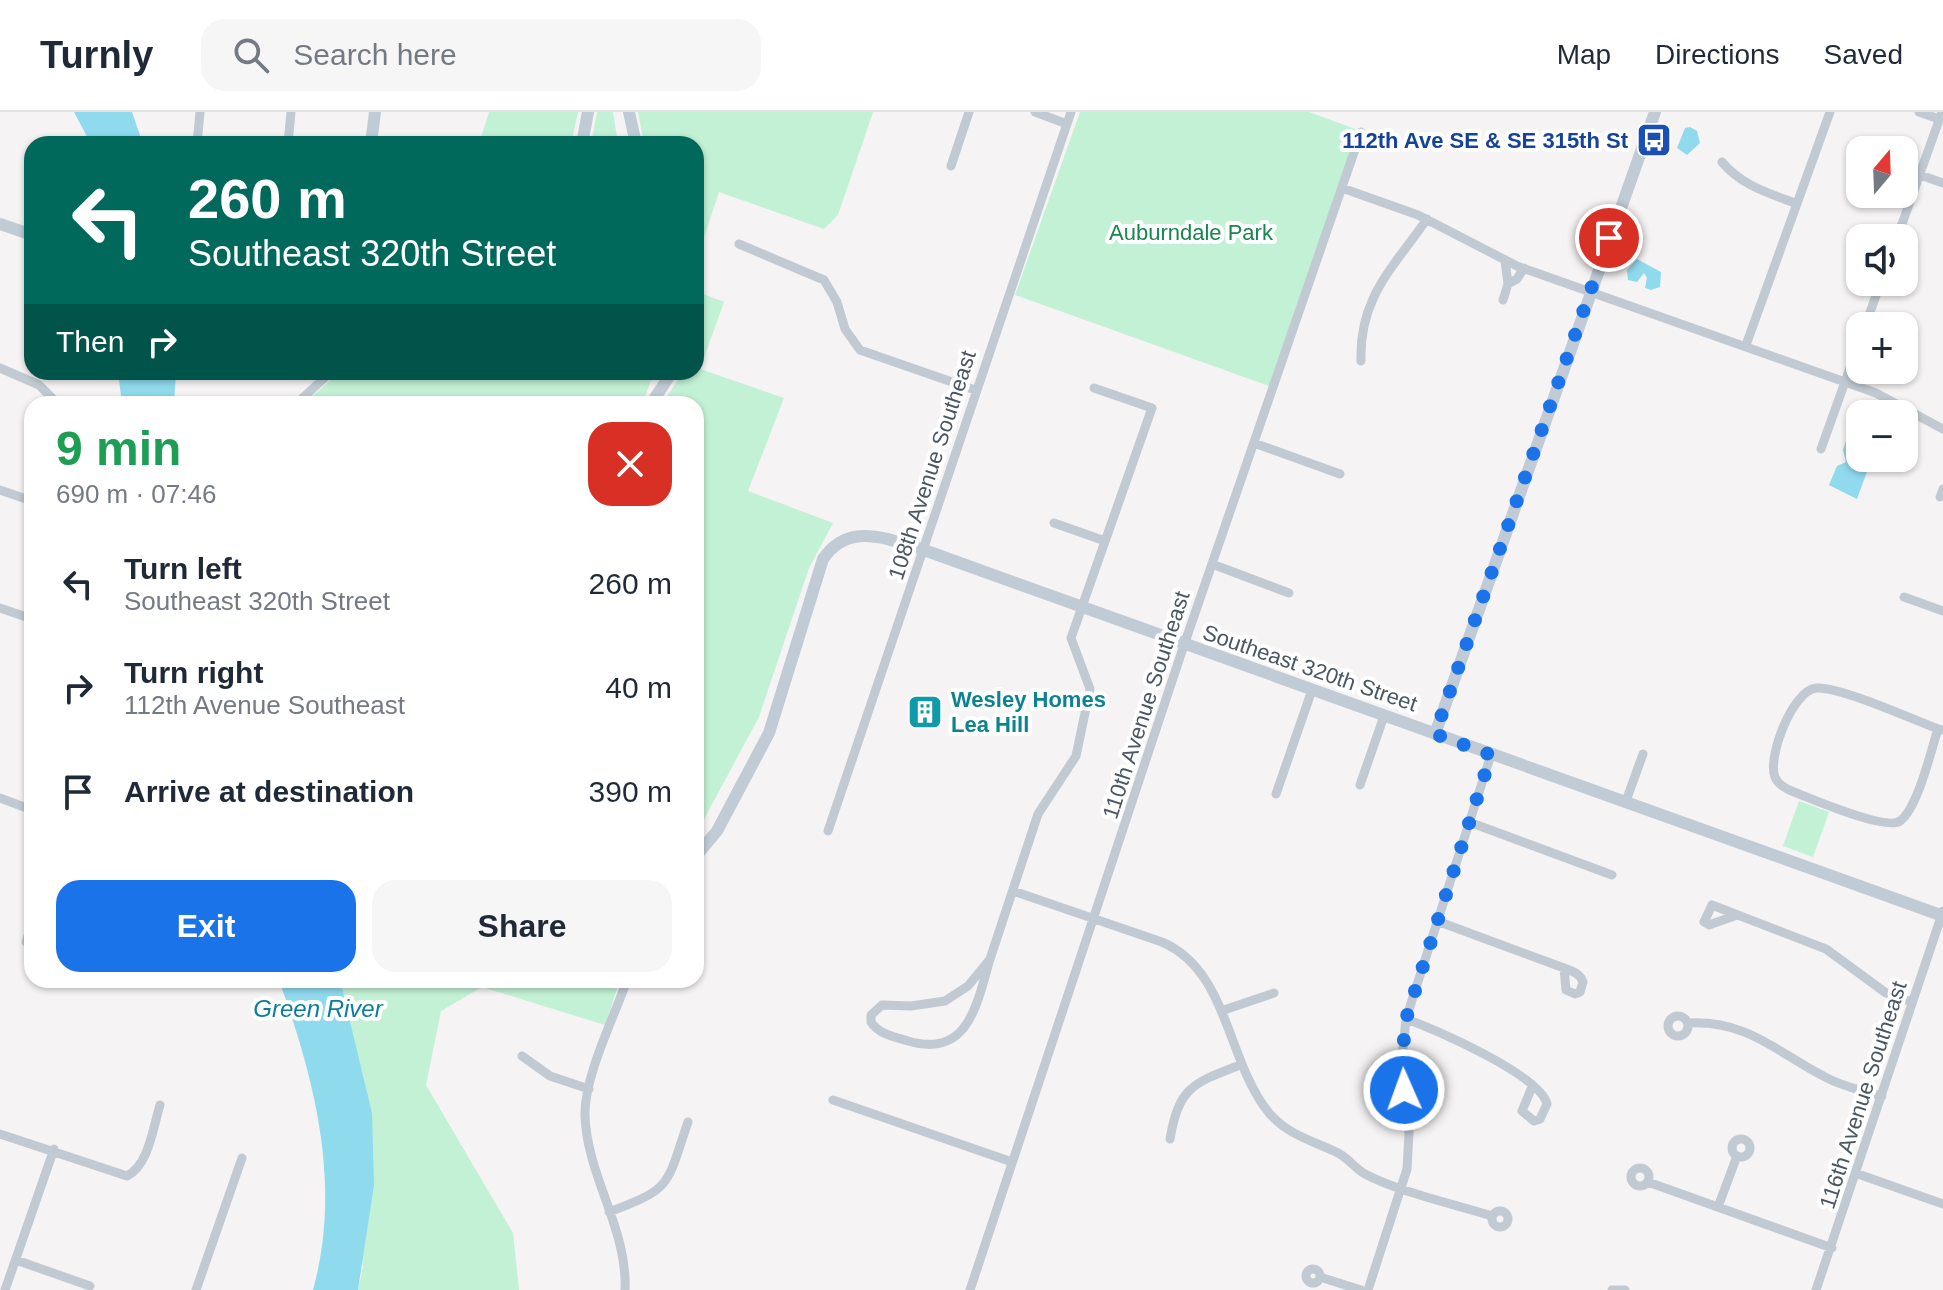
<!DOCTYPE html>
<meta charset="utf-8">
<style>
body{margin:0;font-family:Helvetica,sans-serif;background:#f6f6f7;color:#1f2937;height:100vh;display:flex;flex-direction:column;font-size:30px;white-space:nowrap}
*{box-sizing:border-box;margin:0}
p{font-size:26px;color:#747a83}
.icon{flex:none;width:44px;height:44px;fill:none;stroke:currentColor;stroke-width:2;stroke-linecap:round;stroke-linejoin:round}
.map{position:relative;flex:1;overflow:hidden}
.sheet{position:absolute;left:24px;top:284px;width:680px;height:592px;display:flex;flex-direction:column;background:#fff;border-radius:24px;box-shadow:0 2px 6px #0004}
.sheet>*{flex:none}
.hud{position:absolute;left:24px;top:24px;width:680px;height:244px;border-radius:24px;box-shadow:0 2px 6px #0004;background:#00695c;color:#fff;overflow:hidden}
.needle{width:52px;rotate:19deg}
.fabs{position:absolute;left:1846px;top:24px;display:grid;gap:16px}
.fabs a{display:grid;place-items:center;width:72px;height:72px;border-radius:16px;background:#fff;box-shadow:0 2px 6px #0004;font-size:40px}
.pin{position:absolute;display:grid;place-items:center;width:68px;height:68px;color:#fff;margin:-34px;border:4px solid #fff;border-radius:50%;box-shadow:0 2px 8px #0007}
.me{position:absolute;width:88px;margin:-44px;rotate:358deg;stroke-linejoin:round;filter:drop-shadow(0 0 6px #0008)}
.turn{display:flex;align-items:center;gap:28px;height:168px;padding:0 32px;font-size:36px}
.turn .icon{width:104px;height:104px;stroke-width:2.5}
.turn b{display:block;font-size:56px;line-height:68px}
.then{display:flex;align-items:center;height:76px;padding:0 32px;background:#0003;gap:16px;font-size:30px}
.round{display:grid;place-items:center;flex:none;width:84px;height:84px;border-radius:24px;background:#f6f6f7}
.headline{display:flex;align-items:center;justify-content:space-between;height:136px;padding:0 32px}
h1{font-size:48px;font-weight:800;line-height:60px;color:#1e9e55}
.button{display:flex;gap:16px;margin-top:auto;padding:16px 32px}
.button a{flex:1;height:92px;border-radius:24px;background:#1a73e8;color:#fff;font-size:32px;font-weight:800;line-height:92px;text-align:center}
.button a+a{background:#f6f6f7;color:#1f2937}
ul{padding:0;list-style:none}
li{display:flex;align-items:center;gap:24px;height:104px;padding:0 32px}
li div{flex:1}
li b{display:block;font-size:30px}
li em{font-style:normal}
header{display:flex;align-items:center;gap:48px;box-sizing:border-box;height:112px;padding:0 40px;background:#fff;border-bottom:2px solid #e0e1e3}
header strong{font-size:38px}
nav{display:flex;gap:44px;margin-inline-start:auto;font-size:28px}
.search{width:560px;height:72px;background:#f6f6f7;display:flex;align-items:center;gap:20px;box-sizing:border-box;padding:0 28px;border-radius:24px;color:#747a83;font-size:30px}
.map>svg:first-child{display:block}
</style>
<header>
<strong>Turnly</strong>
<div class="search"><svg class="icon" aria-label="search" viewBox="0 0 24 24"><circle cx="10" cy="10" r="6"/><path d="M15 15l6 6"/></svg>Search here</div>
<nav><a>Map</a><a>Directions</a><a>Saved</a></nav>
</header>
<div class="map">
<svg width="1943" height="1178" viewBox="0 0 1943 1178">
<rect width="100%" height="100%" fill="#f5f3f3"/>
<!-- green -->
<path fill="#c3f1d5" d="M489,0H578L571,32H479Z
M597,0H613L618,32H591Z
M638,0H873L838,103L824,117L719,80L696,150V32H644Z
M1080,0H1309L1358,18L1269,274L1015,183Z
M696,179L724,190L700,257L784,286L748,379L833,411L809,456L759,605L696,722V292H662L683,260H696Z
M340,260H658L652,266L642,292H303Z
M1799,689L1829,700L1813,745L1783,734Z
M317,868H590L617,877L605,913L482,875L441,899L426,973L513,1121L519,1178H358L363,1155Z"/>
<!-- water -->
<path fill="#90daee" d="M74,0H132L143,32H91Z
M1690,15L1697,19L1700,31L1687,43L1677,36L1685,16Z
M1637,147L1661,160L1660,175L1651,178L1645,176L1647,166L1644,161L1637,170L1628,168L1627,158Z
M118,260H176L174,292H122Z
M1850,317L1860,321V346H1872L1857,387L1829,373L1837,354L1846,350L1843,338Z
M279,868H340L372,1001L374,1073L358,1178H313C342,1072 315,969 279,868Z"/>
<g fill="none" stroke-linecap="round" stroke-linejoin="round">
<!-- street -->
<path stroke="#c1cad2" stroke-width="9" d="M1035,0L1067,12
M1919,0L1939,7
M197,32L200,0
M288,32L291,0
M1722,50C1742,74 1769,81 1797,92
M951,54L969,0
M1920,63L1943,71
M1342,76L1418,103L1517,154L1876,281L1943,317
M1897,126L1942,0
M739,132L824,168L837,190L845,217L860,238L975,278
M1505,149L1508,172L1517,167L1524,156
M1503,188L1508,172
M1865,214L1881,170
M1746,233L1830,0
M1361,249C1359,186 1392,157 1427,107
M0,256L39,273L58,292
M296,292L331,260
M1254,331L1340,362
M1821,337L1860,228
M0,378L32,389
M1940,385L1943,377
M1054,411L1105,429
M1212,452L1289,481
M1904,485L1943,499
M0,496L32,507
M1938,617C1931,638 1918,696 1900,709C1886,719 1812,687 1794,680C1786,677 1778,673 1775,665C1767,646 1792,579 1816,576C1839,574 1912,607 1938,617L1943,618
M1360,673L1384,604
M1276,682L1312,578
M0,686L32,698
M1626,689L1643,642
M1469,710L1612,763
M828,719L1071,0
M1013,779L1162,830C1229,859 1226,948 1269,1001C1288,1023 1311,1028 1336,1040C1348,1045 1354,1056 1365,1062C1399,1080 1454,1092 1492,1104
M1737,803L1709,813L1704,810L1712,793L1826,837L1886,881L1912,890
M1437,809L1564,856C1572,859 1580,861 1583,870L1580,880L1575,882L1566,878L1564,856
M26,830L32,812
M990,847C977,891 969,947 908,929C895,925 878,922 871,910V903L882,893L911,894L945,889L968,874L990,847L1038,702L1076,644L1090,577L1071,526L1152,296L1094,276
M1221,899L1274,881
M1668 914a10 10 0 1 1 20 0a10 10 0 1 1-20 0Z
M1406,907C1435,917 1540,963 1547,992L1540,1007L1534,1009L1522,999L1532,975
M1688,911C1750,908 1778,942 1829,967C1845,975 1864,979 1882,984
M522,944L550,964L589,977
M833,988L1012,1050
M0,1022L127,1064C149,1053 153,1015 160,993
M1732 1036a9 9 0 1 1 18 0a9 9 0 1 1-18 0Z
M1170,1027C1179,975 1193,971 1240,953
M1631 1065a9 9 0 1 1 18 0a9 9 0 1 1-18 0Z
M1858,1062L1943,1092
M1648,1070L1832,1136
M1718,1095L1737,1044
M1492 1107a8 8 0 1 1 16 0a8 8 0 1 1-16 0Z
M609,1100C674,1076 666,1073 688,1010
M16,1148L90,1174
M1306 1164a7 7 0 1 1 14 0a7 7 0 1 1-14 0Z
M1320,1165L1361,1178
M5,1178L54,1037
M196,1178L242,1046
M625,1178C628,1118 587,1064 585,1004C584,964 614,906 627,868
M970,1178L1184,533L1361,20
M1368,1178L1407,1057L1409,1021L1401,956L1406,907L1491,643
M1612,1178H1625
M1816,1178L1943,799"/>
<!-- secondary -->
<path stroke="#c1cbd6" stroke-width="12" d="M629,0L636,32
M371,32L375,0
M582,32L588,0
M0,112L32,123
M651,292L672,260
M1435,622L1655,0
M696,744L717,719L769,621L823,447C849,409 887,427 924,438L1943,804"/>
</g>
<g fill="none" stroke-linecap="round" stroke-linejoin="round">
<!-- route -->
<path stroke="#1a73e8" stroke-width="14" stroke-dasharray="0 25.2" d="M1404,978L1401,956L1406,907L1491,643L1435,622L1609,126"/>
</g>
<!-- icons -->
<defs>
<g id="bus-square" transform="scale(1.8)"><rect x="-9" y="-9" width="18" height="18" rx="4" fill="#1a4fb4" stroke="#fff"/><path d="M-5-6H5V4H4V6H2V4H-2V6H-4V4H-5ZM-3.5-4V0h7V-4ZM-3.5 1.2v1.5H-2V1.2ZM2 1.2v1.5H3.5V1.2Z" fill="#fff"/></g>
<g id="building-square" transform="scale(1.8)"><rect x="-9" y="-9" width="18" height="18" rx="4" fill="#0f9aa8" stroke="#fff"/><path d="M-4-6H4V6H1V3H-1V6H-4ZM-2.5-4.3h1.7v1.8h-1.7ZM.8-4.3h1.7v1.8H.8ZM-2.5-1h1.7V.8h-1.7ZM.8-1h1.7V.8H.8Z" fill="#fff"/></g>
</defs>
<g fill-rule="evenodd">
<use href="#bus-square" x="1654" y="28"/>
<use href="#building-square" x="925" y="600"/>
</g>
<g text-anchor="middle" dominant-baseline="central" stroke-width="8" stroke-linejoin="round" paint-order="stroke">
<!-- transit labels -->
<g font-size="22" font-weight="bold" fill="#164399" stroke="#fff" text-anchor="end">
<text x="1628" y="28">112th Ave SE &amp; SE 315th St</text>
</g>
<!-- park labels -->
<g font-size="22" fill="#17864f" stroke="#fff">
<text x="1191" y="120">Auburndale Park</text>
</g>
<!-- street labels -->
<g font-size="22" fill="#4a5661" stroke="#fff">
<text transform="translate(932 353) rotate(-72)">108th Avenue Southeast</text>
<text transform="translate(1310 556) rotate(19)">Southeast 320th Street</text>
<text transform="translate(1146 593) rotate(-72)">110th Avenue Southeast</text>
<text transform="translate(1863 983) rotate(-72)">116th Avenue Southeast</text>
</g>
<!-- culture labels -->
<g font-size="22" font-weight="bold" fill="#0d838f" stroke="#fff" text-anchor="start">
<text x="951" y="587">Wesley Homes<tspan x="951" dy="25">Lea Hill</tspan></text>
</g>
<!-- water labels -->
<g font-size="24" font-style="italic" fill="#0c7c9b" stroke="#fff">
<text x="318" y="896">Green River</text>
</g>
</g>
</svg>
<div class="fabs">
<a><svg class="needle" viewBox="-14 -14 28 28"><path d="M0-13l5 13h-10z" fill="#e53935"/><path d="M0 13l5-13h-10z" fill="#747a83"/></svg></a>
<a><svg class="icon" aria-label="sound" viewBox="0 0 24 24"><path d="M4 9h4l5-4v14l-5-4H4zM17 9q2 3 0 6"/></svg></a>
<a>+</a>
<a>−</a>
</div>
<div class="pin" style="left:1609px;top:126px;background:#d93025"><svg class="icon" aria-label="arrive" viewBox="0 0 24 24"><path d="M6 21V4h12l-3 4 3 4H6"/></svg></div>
<svg class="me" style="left:1404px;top:978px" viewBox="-20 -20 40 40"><circle r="17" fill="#1a73e8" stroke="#fff" stroke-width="3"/><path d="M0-11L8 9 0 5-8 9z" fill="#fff"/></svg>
<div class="hud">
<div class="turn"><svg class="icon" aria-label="left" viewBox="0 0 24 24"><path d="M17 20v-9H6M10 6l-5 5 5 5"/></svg><div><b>260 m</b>Southeast 320th Street</div></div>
<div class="then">Then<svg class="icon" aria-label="right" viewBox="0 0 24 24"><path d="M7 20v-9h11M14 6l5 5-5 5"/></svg></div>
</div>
<section class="sheet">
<div class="headline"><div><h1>9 min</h1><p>690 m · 07:46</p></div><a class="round" style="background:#d93025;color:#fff"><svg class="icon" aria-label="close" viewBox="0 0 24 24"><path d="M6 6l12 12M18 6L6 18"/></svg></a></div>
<ul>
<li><svg class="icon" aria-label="left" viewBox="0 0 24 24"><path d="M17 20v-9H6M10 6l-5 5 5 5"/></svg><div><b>Turn left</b><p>Southeast 320th Street</p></div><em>260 m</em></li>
<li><svg class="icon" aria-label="right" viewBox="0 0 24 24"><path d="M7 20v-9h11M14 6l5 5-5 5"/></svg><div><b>Turn right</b><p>112th Avenue Southeast</p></div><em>40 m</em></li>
<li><svg class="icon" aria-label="arrive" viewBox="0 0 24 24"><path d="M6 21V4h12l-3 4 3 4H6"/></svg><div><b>Arrive at destination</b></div><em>390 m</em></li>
</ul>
<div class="button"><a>Exit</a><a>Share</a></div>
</section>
</div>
